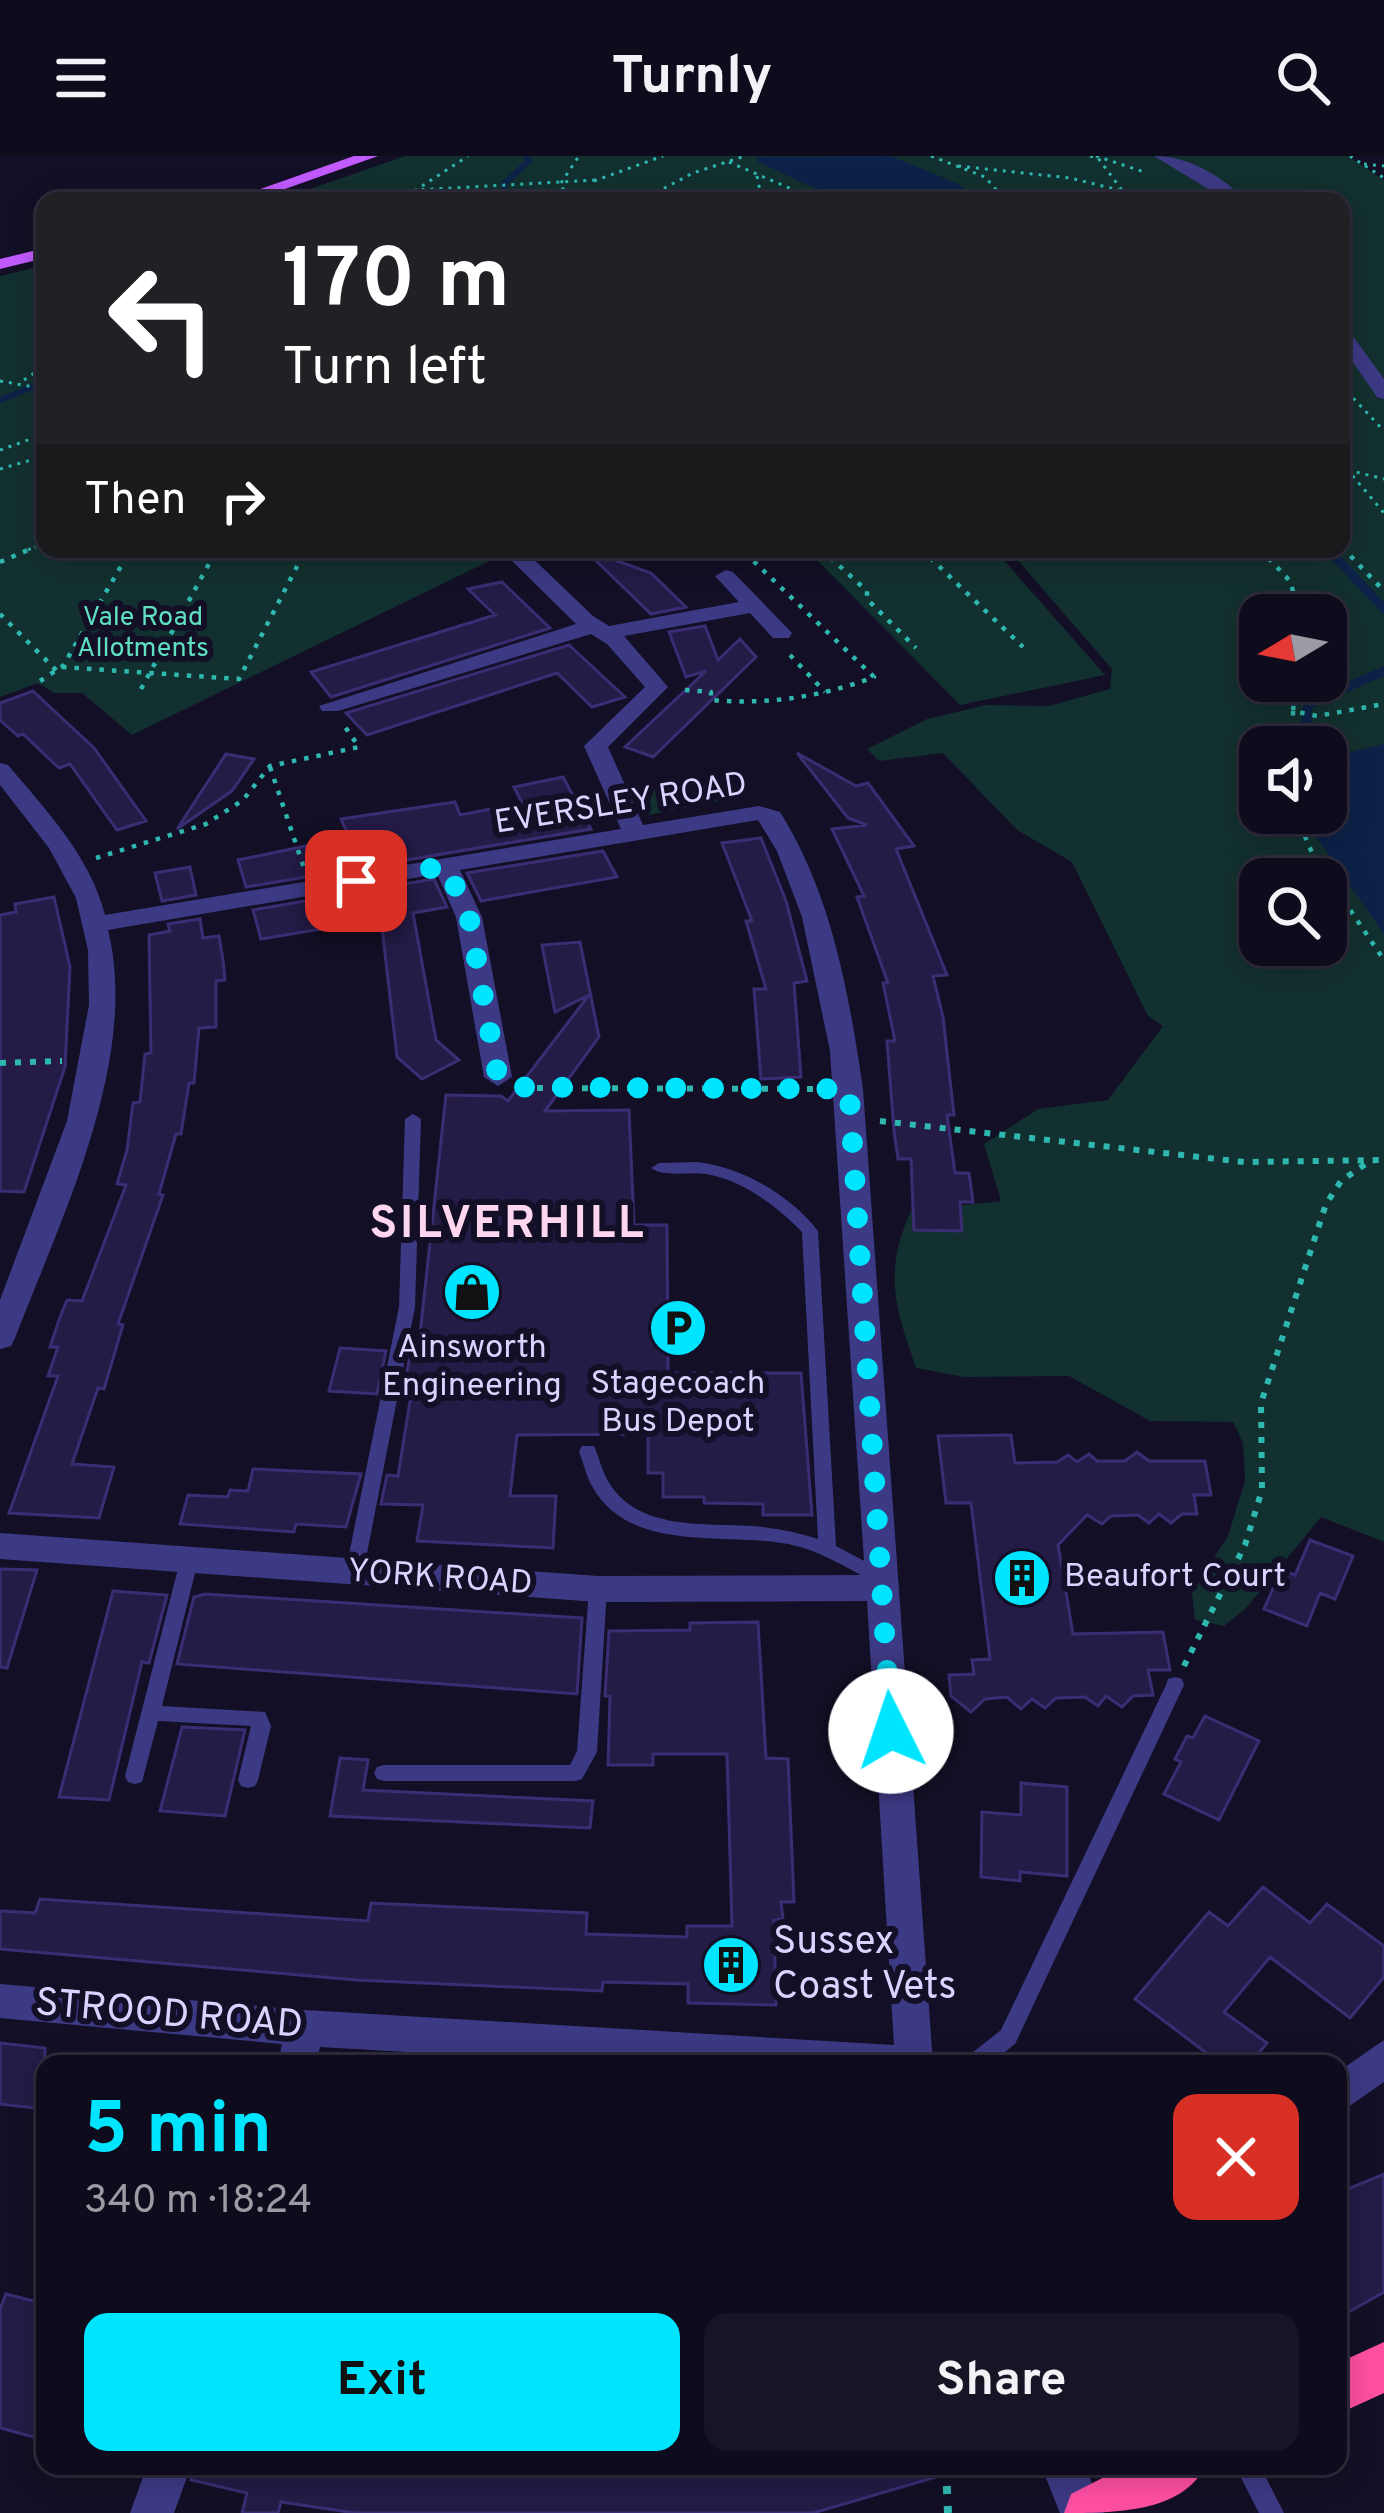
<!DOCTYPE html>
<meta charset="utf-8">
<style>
body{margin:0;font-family:Overpass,sans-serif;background:#171425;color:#f1f3f6;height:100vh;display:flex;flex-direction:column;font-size:45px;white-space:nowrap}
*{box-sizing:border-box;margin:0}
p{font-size:39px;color:#9b9ba3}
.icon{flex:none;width:66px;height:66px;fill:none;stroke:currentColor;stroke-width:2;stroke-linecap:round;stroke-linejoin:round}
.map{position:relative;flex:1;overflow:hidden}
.side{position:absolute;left:36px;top:1899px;width:1311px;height:420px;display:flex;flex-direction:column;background:#0e0b1c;border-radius:24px;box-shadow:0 6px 30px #0003,0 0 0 3px #2e2b3b}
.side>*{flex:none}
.guide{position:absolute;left:36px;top:36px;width:1314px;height:366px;border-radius:24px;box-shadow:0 6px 30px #0003,0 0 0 3px #2e2b3b;background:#202124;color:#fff;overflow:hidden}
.needle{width:78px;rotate:260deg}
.controls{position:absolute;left:1239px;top:438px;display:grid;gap:24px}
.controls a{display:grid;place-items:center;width:108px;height:108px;border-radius:24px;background:#0e0b1c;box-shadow:0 6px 30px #0003,0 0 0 3px #2e2b3b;font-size:60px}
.pin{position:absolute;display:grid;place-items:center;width:102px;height:102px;color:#fff;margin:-51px;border-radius:24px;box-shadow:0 6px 18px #0006}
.me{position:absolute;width:132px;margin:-66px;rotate:356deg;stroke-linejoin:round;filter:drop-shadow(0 0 9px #0008)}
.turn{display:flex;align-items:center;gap:42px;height:252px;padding:0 48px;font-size:54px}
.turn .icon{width:156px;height:156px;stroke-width:2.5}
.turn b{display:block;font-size:84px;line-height:102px}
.then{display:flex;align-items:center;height:114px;padding:0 48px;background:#0003;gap:24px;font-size:45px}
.round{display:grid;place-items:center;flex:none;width:126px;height:126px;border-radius:24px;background:#171425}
.summary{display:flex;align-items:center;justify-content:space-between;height:204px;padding:0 48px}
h1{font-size:72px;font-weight:700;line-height:90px;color:#00e5ff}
.button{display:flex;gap:24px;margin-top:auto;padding:24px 48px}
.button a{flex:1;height:138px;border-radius:24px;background:#00e5ff;color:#111;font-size:48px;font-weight:700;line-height:138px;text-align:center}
.button a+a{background:#171425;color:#f1f3f6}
header{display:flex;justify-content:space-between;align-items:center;height:156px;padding:0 48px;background:#0e0b1c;font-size:54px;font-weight:700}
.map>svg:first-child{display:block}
</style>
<header><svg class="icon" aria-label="menu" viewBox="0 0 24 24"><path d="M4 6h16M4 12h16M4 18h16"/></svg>Turnly<svg class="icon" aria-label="search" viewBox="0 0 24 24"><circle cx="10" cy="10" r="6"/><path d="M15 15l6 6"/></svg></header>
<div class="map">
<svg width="1384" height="2357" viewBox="0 0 1384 2357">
<rect width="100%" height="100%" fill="#130f26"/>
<!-- green -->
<path fill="#12302f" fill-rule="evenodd" d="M405,0H1348L1384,24V1386L1321,1361L1246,1452L1224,1470L1195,1464L1192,1436L1228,1380L1245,1325L1243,1287L1233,1266L1150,1265L1069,1220L964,1221L916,1212C895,1151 883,1116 911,1055L1001,1045L984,988L1038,953L1108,944L1163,870L1148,860L1072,706L1017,674L943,597L879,605L867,593L927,563L986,549L1049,550L1110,533L1112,513L1008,393H1341V45H276ZM1260,459H1326V525H1260ZM1260,591H1326V657H1260ZM1260,723H1326V789H1260Z
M45,109V393H514L132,579L82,537H54L38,527L0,541V120Z
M806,393H994L1105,519L960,549Z
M627,627L721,645L643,660Z"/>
<!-- water -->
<path fill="#0c2248" d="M891,0L959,28L975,45H842L758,6L757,1Z
M1384,588V778L1315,679L1306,657H1326V607L1338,599Z"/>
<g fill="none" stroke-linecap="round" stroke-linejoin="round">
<!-- stream-far1 -->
<path stroke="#0c2248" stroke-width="6" d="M504,28L529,5L526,0
M504,32L513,45
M0,244L45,226"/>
<!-- stream -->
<path stroke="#0c2248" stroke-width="9" d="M1328,393L1384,453
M1304,591L1308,548L1384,515"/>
</g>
<!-- building -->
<path fill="#241b47" stroke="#3b2d73" stroke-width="3" d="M584,393L651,417L686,451L651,458Z
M502,426L550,472L331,541L311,516L495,459L468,433Z
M705,470L718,504L740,483L756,501L653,601L625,591L706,515L686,521L669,476Z
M569,489L625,541L592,551L557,517L367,579L346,557Z
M33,535L94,592L146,665L117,674L70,608L59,612L23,578L18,580L0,564V547Z
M797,597L856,630L868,627L914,690L896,693L947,819L933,820L943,861L954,959H947L955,1017H969L973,1046H960L962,1075L914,1074L911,1003H898L894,975L887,885H895L883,827H888L857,741L864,740L832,673L867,669L848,662Z
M226,598L254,603L232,635L177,673Z
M563,621L591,673L246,731L238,704L349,681L341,663L455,646L460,659L522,647L514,631Z
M761,682L786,745L807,825L794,827L801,921L761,923L754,833H766L746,765H752L722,687Z
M603,695L617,721L481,745L467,717Z
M190,711L196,739L162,745L155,717Z
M434,723L447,751L413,757L436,884L459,904L422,923L397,901L381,763L261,783L253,754Z
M54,741L70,811L65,911L24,1036L0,1035V759L16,756L15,748Z
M200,763L203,782L219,780L223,804L225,824L216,825V871L199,872L194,927H189L181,978H176L159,1038L163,1039L118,1168L123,1169L104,1233L98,1232L72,1308L114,1311L99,1362L9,1357L58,1220H48L58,1191H50L59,1164L67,1144L82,1145L126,1029L117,1028L127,994L133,947L140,946L145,898L151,897L149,779L170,775L168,768Z
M580,786L599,881L545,955L629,954L634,1069H667L668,1217H801L812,1359H763V1348L704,1347V1341H663V1317H648V1278L517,1279L510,1340H556L553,1392L417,1385L423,1349L381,1348L387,1319L398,1320L411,1239H402L411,1196L418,1197L446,939L501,940L508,945L589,839L555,856L542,789Z
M340,1192L386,1195L377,1238L329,1235Z
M1011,1279L1015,1307L1057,1306L1068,1299L1077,1306L1089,1298L1097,1305H1125L1137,1296L1149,1305H1205L1211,1339H1194L1197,1358H1182L1171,1367L1159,1358L1149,1367L1138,1359L1111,1360L1102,1368L1087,1359L1058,1389L1073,1478L1163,1476L1170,1514H1148L1153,1539L1133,1540L1122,1551L1106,1540L1098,1550L1085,1541L1056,1542L1045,1552L1032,1543L1021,1553L1007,1541L985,1543L971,1556L951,1540L949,1519L974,1518L972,1504L990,1503L971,1347H946L938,1280Z
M253,1313L361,1318L346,1371L296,1368L294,1376L180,1368L188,1339L228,1341L230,1334L248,1335Z
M1310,1384L1353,1400L1335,1443L1320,1437L1307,1470L1264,1453L1281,1414L1295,1419Z
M0,1413L37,1414L7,1512L0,1511Z
M113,1435L167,1439L149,1507L142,1506L109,1644L59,1641Z
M205,1438L582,1462L577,1538L177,1508L194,1441Z
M758,1466L766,1602L788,1603L794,1746H781L783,1763L774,1764L776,1849L688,1847V1828L603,1826L602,1835L356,1824L0,1793V1755L35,1757L40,1743L368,1765L371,1747L587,1757L586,1778L687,1781V1770H732L727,1598H653V1609H608L610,1540H605L609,1475L690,1474V1467Z
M1205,1560L1259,1585L1219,1664L1164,1638L1181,1606L1175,1603L1187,1580L1193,1582Z
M182,1571L245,1574L225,1660L160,1655Z
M340,1602L368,1604L363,1634L593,1645L590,1672L330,1660Z
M1021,1627L1067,1631V1720L1020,1716V1725L981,1721L982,1656L1021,1659Z
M1263,1731L1310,1767L1327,1748L1384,1790V1821L1350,1862L1270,1801L1224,1856L1267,1887L1250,1908H1221L1135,1843L1209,1756L1228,1770Z
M0,1887L45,1892V1953L0,1948Z
M1384,2018V2136L1338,2162V2037Z
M6,2138L45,2148V2284L0,2272V2153Z
M195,2310H949L950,2317L813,2357H355L281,2346L278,2357H242L247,2337L191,2324Z"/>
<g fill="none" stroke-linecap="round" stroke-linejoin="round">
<!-- path-far3 -->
<path stroke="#2fb8b0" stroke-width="3" stroke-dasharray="3 6" stroke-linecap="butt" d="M931,0L985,21L1006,45
M1090,0L1098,2L1130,45
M1096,0L1144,16
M1350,0L1384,22
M729,6L819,45
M1364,8L1384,10
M958,10L1070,22L1123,35
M757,20L762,45
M594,25L663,0
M561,27L579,0
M334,45L416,34L468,0
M422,45L416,34L597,24
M550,45L555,35L570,31
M640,45L693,17L745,0
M24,224L45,210
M0,225L45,233
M1341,229L1384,275
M0,294L45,278
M1341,306L1384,357
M0,313L45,300
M1348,314L1384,323
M1341,390L1344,394
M28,394L45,386"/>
<!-- path-far2 -->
<path stroke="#2fb8b0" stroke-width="4.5" stroke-dasharray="4.5 8" stroke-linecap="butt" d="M1342,391L1384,435
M821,393L867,435V443L916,492
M921,393L1023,491
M1260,393L1289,424L1302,459
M0,406L35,391
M0,458L57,515
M91,463L172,468
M790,499L825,536
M62,511L239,523L306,393
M40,525L63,510L131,393
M1296,525L1293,555L1317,560L1384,548
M141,533L217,393
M685,534L711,536V544C767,549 821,541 874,521L741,393
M1293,555V591
M270,611L304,712
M1295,657L1313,699L1384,804
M96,702L206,668L243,644L270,610L359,591L343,568"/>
<!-- path-far1 -->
<path stroke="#2fb8b0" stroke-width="6" stroke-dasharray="6 9" stroke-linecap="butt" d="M0,907L62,905
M522,932L821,933
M880,965L1244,1006L1384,1004
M1184,1510L1245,1389L1262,1334L1261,1247L1326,1048L1341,1025L1367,1007"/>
<!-- path -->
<path stroke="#2fb8b0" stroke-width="8" stroke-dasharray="8 12" stroke-linecap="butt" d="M946,2310L948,2357"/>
<!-- lane -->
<path fill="#3d3a85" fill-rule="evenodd" d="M413,958L421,963L415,1151L363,1418L360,1423L354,1425L348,1423L345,1418L399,1151L405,963Z
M697,1006C742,1011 790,1039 818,1075L836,1390L885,1416L888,1421L885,1426L879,1428L873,1426C846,1411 819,1394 788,1388C725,1376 629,1398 592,1330C586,1319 583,1306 579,1295L582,1290H594C599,1301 602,1315 608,1325C637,1375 704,1367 753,1370C776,1372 797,1376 818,1383L802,1076C778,1051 741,1023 706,1018C688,1015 665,1022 651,1012L659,1007Z
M189,1398L195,1400L198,1405L162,1550L265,1556L271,1570L258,1624L255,1630L248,1632L241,1630L238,1624L251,1570L158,1565L142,1626L135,1628L128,1626L125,1620L180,1405L183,1400Z
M598,1426L604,1428L607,1433L597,1596L582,1623L575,1625H384L377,1623L374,1617L377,1611L384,1609H570L577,1595L589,1433L592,1428Z
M1175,1521L1182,1523L1184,1529L1015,1888L990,1908H963L967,1901L1001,1874L1166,1529L1168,1523Z
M1235,2310H1260L1284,2357H1259Z"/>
<!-- street -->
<path fill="#3d3a85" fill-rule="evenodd" d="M1154,0C1189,0 1223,21 1247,45H1228Z
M1341,170L1347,172L1384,223V243L1377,241L1341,189Z
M507,393H523L593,460L609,470L739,446L715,420L726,414L733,416L792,477L789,482H773L750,457L624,480L668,531L608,591L643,669L759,650L780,656C832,739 849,838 863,933L933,1908H612L320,1891L316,1908H278L282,1888L0,1862V1828L305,1854L894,1889L867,1445L598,1446L0,1403V1377L598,1420L865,1419L830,895L802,761L777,695L758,664L460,714L482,761L512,921L498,930L484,921L456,761L437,718L108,774C140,903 61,1063 15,1182L11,1190L0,1193V1144L67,965L89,849L88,794L76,742L49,692L0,629V607L8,609C46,654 90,700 105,759L621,673L584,590L645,531L607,488L591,478L338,555H322L319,550L576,468L508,401Z
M1384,1884V1926L1338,1958V1916Z
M147,2310H191L174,2357H130Z
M1041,2310H1085L1104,2357H1060Z"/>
<!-- primary -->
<path fill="#c25bff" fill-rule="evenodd" d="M354,0H378L251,45H226Z
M45,92V102L0,113V103Z"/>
<!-- highway -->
<path fill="#ff4fa3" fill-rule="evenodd" d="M1384,2186V2237L1338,2258V2207Z
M1126,2310H1205C1183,2357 1112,2357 1064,2357L1071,2338Z"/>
</g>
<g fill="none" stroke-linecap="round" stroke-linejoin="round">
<!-- route -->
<path stroke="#00e5ff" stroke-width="21" stroke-dasharray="0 37.8" d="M356,725L446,710L469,761L498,921L509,931L849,933L891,1575"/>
</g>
<!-- icons -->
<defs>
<g id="shop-disc" transform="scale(3)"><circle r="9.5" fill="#00e5ff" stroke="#130f26"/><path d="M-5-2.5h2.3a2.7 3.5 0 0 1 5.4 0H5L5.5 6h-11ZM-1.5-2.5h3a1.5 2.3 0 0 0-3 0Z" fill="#111"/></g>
<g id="parking-disc" transform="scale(3)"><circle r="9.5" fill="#00e5ff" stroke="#130f26"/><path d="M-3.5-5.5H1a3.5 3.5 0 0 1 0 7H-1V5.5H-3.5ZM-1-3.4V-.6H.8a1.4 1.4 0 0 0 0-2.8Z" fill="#111"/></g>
<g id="building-disc" transform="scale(3)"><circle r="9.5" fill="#00e5ff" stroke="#130f26"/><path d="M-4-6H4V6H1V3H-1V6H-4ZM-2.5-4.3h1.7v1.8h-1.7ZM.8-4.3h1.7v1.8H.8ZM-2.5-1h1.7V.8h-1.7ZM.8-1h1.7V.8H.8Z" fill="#111"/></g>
</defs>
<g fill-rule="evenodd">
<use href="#shop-disc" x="472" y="1136"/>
<use href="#parking-disc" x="678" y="1172"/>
<use href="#building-disc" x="1022" y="1422"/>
<use href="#building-disc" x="731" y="1809"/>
</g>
<g text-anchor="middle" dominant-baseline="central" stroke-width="12" stroke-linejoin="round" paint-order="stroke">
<!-- far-park labels -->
<g font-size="27" fill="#5fe0c0" stroke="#130f26">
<text x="143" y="462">Vale Road<tspan x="143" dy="31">Allotments</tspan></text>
</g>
<!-- street labels -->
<g font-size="33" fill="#d9d4ff" stroke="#130f26">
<text transform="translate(621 649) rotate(-9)">EVERSLEY ROAD</text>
<text transform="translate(440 1423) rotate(4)">YORK ROAD</text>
</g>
<!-- poi labels -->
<g font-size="33" fill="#d9d4ff" stroke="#130f26">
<text x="472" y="1193">Ainsworth<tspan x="472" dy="38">Engineering</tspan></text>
<text x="678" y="1229">Stagecoach<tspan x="678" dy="38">Bus Depot</tspan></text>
<text x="1064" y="1422" text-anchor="start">Beaufort Court</text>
</g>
<!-- near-poi labels -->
<g font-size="39" fill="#d9d4ff" stroke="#130f26" text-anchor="start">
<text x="773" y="1787">Sussex<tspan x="773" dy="45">Coast Vets</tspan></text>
</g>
<!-- near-street labels -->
<g font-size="39" fill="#d9d4ff" stroke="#130f26">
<text transform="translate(169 1860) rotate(5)">STROOD ROAD</text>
</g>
<!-- district labels -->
<g font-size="45" font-weight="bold" letter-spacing="3" fill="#ffd6f0" stroke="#130f26">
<text x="508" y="1069">SILVERHILL</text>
</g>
</g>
</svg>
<div class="controls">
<a><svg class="needle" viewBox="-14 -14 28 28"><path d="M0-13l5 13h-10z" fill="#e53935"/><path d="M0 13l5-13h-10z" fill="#9b9ba3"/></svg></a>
<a><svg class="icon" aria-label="sound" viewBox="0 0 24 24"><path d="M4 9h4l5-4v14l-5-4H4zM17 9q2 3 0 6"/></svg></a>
<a><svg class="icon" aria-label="search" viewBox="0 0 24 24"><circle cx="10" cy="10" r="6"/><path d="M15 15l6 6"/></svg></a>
</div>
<div class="pin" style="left:356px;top:725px;background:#d93025"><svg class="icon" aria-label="arrive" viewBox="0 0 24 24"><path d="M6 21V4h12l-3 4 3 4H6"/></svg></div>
<svg class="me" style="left:891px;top:1575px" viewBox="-20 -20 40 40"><circle r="19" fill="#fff"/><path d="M0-13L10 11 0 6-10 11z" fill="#00e5ff"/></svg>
<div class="guide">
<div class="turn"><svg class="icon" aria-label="left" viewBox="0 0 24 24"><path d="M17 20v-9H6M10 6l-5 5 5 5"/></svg><div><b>170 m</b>Turn left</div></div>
<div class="then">Then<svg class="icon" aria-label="right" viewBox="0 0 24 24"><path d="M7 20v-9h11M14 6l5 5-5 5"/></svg></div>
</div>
<section class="side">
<div class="summary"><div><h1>5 min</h1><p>340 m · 18:24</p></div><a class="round" style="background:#d93025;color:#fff"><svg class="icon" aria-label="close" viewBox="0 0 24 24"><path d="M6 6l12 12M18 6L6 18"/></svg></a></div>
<div class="button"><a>Exit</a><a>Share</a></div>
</section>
</div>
